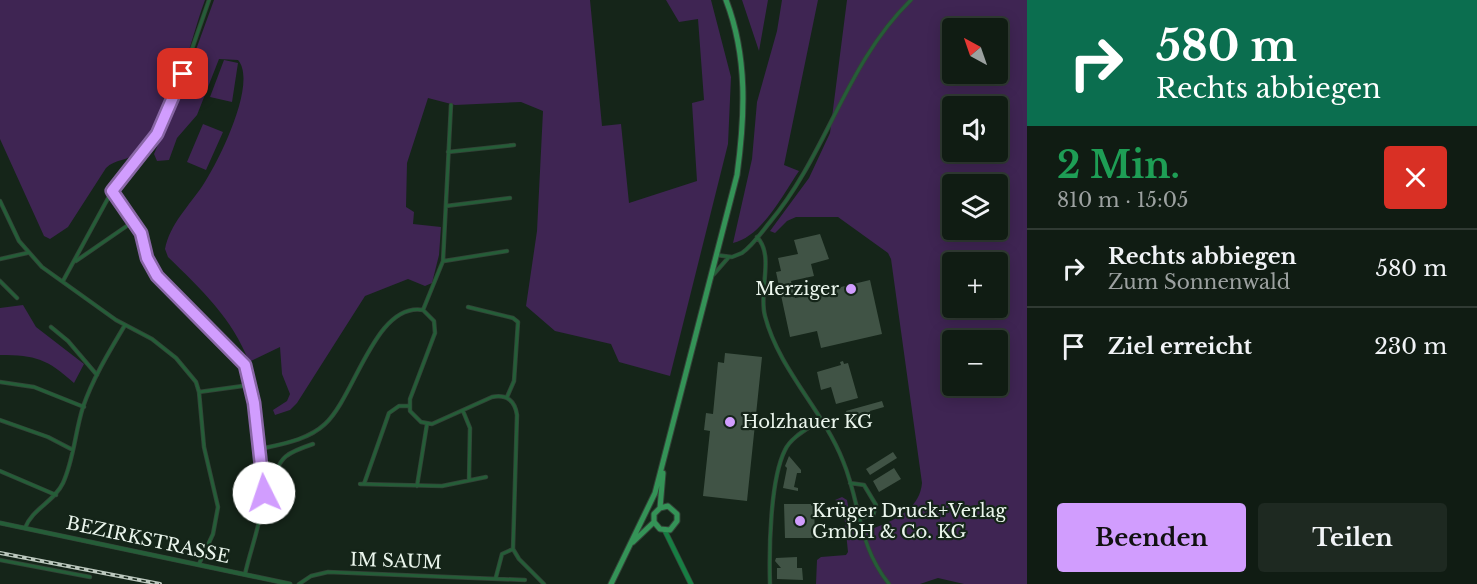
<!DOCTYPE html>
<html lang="de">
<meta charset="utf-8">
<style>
body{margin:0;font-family:"Libre Baskerville",serif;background:#1e2921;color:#f1f3f6;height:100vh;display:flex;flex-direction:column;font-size:22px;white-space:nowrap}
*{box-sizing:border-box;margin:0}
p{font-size:20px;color:#9ca1a0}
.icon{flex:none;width:33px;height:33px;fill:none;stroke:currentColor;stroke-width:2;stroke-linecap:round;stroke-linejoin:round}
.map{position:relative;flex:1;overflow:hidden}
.panel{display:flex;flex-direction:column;background:#101c13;width:450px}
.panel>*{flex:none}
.top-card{background:#0b6e4f;color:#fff;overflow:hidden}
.needle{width:39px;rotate:320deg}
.fabs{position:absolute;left:942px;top:18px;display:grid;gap:12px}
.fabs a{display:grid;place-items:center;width:66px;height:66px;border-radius:6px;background:#101c13;box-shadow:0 3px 15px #0003,0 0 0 2px #303a33;font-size:30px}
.pin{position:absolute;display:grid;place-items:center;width:51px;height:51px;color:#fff;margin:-26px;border-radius:12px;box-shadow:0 3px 9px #0006}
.me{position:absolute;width:66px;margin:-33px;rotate:356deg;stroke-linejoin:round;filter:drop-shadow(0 0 4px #0008)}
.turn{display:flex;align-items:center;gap:21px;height:126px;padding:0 30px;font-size:27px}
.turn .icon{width:78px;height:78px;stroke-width:2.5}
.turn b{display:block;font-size:42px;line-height:51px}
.round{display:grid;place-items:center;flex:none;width:63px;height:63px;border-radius:6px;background:#1e2921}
.head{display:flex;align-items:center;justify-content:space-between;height:102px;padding:0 30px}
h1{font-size:36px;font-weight:800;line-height:45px;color:#1e9e55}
.button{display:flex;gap:12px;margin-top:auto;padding:12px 30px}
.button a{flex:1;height:69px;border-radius:6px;background:#d19dfe;color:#111;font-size:24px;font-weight:800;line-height:69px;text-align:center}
.button a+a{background:#1e2921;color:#f1f3f6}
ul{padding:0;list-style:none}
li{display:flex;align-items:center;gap:18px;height:78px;padding:0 30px;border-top:2px solid #303a33}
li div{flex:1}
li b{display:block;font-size:22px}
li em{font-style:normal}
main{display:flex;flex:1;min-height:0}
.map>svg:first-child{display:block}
</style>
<main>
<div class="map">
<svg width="1027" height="584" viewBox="0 0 1027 584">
<rect width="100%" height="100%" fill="#152519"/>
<!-- green -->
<path fill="#3f2553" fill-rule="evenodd" d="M0,0H205C187,49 177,114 138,152C128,161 115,159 106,168L68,227L50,239L44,236L0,139Z
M214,0H590L602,126L621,124L629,203L697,181L692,103L704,100L698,19L679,22L666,0H711L731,77L728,144L670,376L619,362L611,344L555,331L526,306L537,231L543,111L521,102L455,105L428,98L407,163L406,207L414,212L413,224L441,227L439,255L432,283L425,286L408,279L365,296L297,403L290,410L275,415L273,410L287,401L290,394L282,374L280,347L249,362C233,319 200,288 168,257L165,249C170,224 189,206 203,185C218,163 258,83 238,60L219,59L197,115L177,138L169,160L157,161L154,154L181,91Z
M742,0H768L759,51Z
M782,0H818L784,165L799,171C783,194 762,237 733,243L752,159L757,102L777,31Z
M847,0H1027V584H964L938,578L920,584H816L817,560L821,557L846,555L848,552L843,503L835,500L842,497L847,500L852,526L858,534C884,524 919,515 922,483L891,259L888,253L838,217H796L787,221L775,233L770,231L809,178L830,133ZM952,28H998V74H952ZM952,106H998V152H952ZM952,184H998V230H952ZM952,262H998V308H952ZM952,340H998V386H952Z
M224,60L238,63L232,102L210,97Z
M203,124L223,132L206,170L187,162Z
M23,305L36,327L84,364L74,383C47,359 36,355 0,355V308Z"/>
<!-- building -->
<path fill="#405345" d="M820,234L829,259L811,264L814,276L791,281L795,298L870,280L882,334L821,348L817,331L790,337L776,272L781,271L778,258L798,254L794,240Z
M725,353L762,357L747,501L703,496L710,431L704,430L706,413L713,414L718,362L724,363Z
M843,361L844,364L848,363L858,398L836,404L831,387L821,390L817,372L841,365L840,362Z
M882,401L884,407L870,411L871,416L849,422L846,411Z
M893,452L897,458L870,475L866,469Z
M789,456L801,470V473H797L794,487L798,488V491L783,488L787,468L785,466Z
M894,468L901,479L879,492L873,481Z
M784,504H814L815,538H785Z
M797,557V568H802L803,580L777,579V568H781L775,561L776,558Z"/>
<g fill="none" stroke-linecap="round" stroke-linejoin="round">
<!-- minor casing -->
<g stroke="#334237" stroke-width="4.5">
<path id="minor" d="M448,152L514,145
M112,191L141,233L148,258L157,276L237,354C254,372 266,467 264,493C262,520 251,548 245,574
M0,201L19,241L42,267L116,320L152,339L176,358L196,382L199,392L204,447L218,507L213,534L199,564
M446,206L510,198
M757,237C775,256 758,291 765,316C779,370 823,410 843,461C861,504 857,544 889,584
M716,255L732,257L742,253C753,245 761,233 770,222C827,154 846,63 911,0
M0,259L27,253
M76,261L134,221
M444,261L507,251
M714,274L728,258
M0,281L17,298
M63,281L112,191L163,125L177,92L209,0
M468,307L513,318L518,322L514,381L507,397
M423,310L434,321L435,333L410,399V411L421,422L432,424L492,397C507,394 515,401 517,415L513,549L519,559L544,584
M423,310L443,261L451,105
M51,327L68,341L97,375
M0,382L34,387L84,407
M199,392L250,385
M463,411L470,428L469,480
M0,420L48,437L73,450
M260,449C282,444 308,440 325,424C355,397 375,302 423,310
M0,471L56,495
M850,483L864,485L876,505L873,516L857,518
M360,484L442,486L486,477
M364,484L389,413L399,406H409
M417,486L427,424
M264,492C285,462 271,458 313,444
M25,528C32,509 54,502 63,483C74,459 75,432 83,407C93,378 109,352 125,325
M0,560L90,577
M496,577L502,554L513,549
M299,584L311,576L328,572L525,580
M770,584C769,550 770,480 785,450C791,437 809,428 820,420"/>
</g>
<!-- tertiary casing -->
<g stroke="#334237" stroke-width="5">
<path id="tertiary" d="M0,523L290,584"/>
</g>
<!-- secondary casing -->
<g stroke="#334237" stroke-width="6">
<path id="secondary" d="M665,531L691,584"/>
</g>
<!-- primary casing -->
<g stroke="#334237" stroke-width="7">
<path id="primary" d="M660,508L663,473
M633,542L654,522V514L660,508L668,506L677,514V521L670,530L660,529L654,522
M611,584L655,493L737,175C745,116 748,57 726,0"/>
</g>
<!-- minor -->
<use href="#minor" stroke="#255d38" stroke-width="3"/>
<!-- tertiary -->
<use href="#tertiary" stroke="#255d38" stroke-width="4"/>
<!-- secondary -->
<use href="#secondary" stroke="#177e43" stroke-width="4.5"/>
<!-- primary -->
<use href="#primary" stroke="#349357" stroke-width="5"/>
<!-- rail casing -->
<g stroke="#bcc8be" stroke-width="4">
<path id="rail" d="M0,553L160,584"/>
</g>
<!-- rail -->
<use href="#rail" stroke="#152519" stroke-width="1.5" stroke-dasharray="4.5" stroke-linecap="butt"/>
</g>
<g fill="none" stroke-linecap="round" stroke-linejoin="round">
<!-- route casing -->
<g stroke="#8866a5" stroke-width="15">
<path id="route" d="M183,74L157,134L112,191L141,233L147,258L157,276L245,365L254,403L264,493"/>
</g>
<!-- route -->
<use href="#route" stroke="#d19dfe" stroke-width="10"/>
</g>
<!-- markers -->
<g fill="#d19dfe" stroke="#152519" stroke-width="2">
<circle cx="851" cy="289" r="6"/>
<circle cx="730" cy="422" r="6"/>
<circle cx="800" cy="521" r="6"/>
</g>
<g text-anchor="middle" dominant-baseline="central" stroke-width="4.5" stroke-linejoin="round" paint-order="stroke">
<!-- poi labels -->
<g font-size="18" fill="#ebf6ed" stroke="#152519" text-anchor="start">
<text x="839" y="289" text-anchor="end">Merziger</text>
<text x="742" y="422">Holzhauer KG</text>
<text x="812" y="511">Krüger Druck+Verlag<tspan x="812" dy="21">GmbH &amp; Co. KG</tspan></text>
</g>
<!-- street labels -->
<g font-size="18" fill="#ebf6ed" stroke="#152519">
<text transform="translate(148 540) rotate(12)">BEZIRKSTRASSE</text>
<text transform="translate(396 561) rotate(2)">IM SAUM</text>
</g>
</g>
</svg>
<div class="fabs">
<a><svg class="needle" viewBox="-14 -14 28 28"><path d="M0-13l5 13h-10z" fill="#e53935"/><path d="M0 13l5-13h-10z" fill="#9ca1a0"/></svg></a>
<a><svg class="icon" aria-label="sound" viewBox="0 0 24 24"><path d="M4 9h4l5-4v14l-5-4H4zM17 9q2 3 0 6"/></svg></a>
<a><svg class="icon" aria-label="layers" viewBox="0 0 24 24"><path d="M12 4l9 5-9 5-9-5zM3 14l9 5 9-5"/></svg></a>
<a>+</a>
<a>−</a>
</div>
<div class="pin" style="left:183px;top:74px;background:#d93025"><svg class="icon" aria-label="arrive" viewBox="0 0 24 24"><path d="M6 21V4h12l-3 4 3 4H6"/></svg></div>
<svg class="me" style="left:264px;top:493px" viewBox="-20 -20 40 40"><circle r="19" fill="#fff"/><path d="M0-13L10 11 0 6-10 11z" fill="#d19dfe"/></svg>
</div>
<section class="panel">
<div class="top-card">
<div class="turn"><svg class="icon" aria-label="right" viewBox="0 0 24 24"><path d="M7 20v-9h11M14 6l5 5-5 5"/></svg><div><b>580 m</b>Rechts abbiegen</div></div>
</div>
<div class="head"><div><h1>2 Min.</h1><p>810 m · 15:05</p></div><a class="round" style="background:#d93025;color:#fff"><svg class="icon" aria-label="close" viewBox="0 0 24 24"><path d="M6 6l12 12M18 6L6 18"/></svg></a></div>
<ul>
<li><svg class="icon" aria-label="right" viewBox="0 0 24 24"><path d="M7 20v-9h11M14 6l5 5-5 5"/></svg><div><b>Rechts abbiegen</b><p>Zum Sonnenwald</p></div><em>580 m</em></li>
<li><svg class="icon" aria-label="arrive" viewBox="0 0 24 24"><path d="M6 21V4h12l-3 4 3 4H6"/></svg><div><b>Ziel erreicht</b></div><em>230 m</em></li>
</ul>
<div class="button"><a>Beenden</a><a>Teilen</a></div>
</section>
</main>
